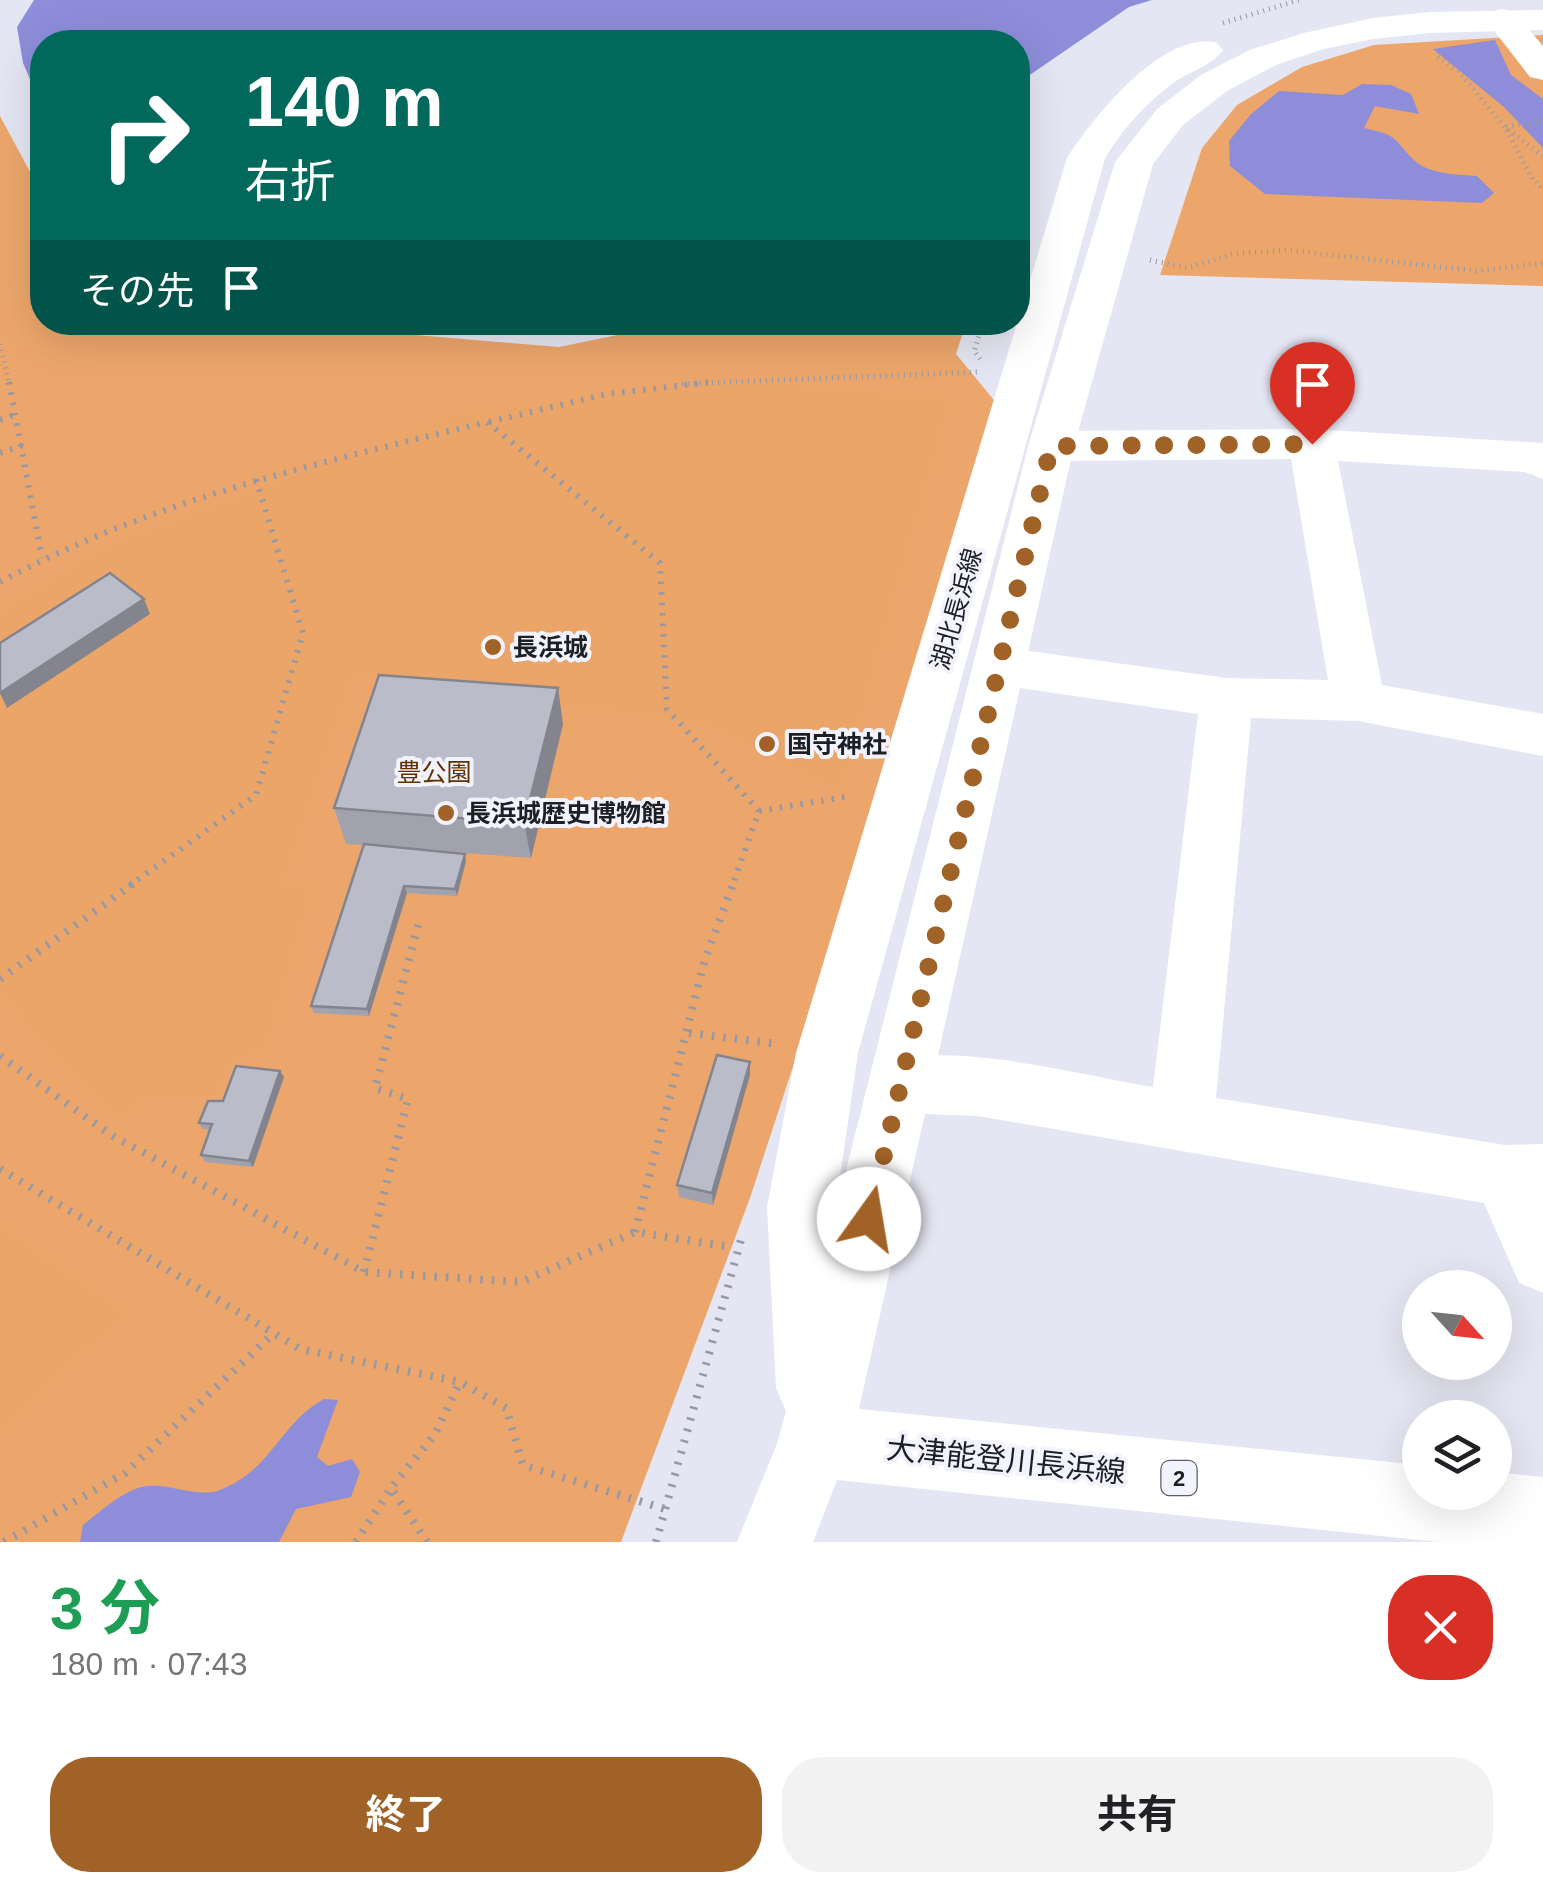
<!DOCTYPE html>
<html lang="ja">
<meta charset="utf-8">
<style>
body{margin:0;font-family:Arial,"Noto Sans JP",sans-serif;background:#f2f2f2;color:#202124;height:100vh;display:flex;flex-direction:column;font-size:38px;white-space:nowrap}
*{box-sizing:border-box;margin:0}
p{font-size:32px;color:#757577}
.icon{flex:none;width:55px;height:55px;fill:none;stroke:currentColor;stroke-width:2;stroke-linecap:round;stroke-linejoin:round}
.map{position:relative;height:1542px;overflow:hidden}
.side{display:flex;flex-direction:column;background:#fff;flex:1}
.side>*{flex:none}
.guide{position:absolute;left:30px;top:30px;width:1000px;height:305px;border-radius:40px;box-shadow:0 10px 40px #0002;background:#00695c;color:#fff;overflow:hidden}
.needle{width:65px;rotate:117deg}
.fabs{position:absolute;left:1402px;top:1270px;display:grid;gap:20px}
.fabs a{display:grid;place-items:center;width:110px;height:110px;border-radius:50%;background:#fff;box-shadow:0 10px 40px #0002;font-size:50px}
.pin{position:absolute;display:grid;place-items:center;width:85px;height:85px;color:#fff;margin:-102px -42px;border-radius:50% 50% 50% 0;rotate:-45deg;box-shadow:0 0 10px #0007}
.pin .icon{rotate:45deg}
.me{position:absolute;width:110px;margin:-55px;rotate:13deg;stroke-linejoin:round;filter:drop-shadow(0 0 8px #0008)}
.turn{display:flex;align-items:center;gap:35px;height:210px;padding:0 50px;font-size:45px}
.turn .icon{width:130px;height:130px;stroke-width:2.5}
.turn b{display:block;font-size:70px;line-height:85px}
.then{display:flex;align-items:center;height:95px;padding:0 50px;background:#0003;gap:20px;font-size:38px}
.round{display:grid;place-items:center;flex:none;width:105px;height:105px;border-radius:40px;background:#f2f2f2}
.headline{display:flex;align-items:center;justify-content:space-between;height:170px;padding:0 50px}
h1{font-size:60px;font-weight:700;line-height:75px;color:#1e9e55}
.primary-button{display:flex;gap:20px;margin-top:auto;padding:20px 50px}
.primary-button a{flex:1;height:115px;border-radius:40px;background:#a06227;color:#fff;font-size:40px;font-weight:700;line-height:115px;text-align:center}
.primary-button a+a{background:#f2f2f2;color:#202124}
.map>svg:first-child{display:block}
</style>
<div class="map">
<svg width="1543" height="1542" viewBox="0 0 1543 1542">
<rect width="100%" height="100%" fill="#e5e6f3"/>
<!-- green -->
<path fill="#eca66b" d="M1543,35V286L1160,275L1202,148L1237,105L1302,67L1374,45Z
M0,116L42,194V322H262L559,347L676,323H966L956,354L998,405L839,926L750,1198L621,1542H0Z"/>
<!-- forest -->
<path fill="#eba569" d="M729,379L950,400L839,791L710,723L354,673L282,884L311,887L264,1053L232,1056L218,1096H146L119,1118L0,994V614L102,548L452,417Z
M0,1228L124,1312L0,1431Z"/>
<!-- water -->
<path fill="#8d8dda" d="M34,0H1152L1129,7L1018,83V42H42V107L23,63L17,27Z
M1495,40L1511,75L1543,99V148L1504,107L1433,49Z
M1362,84L1391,85L1411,94L1419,114L1375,106L1364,128C1401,136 1391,138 1415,161C1429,174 1460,175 1477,176L1494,193L1482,203L1265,194L1230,166L1229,141L1251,114L1279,91L1343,95Z
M324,1399L338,1400L317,1457L328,1466L352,1459L360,1472L351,1497L296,1509L279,1542H80L83,1525C100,1512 121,1492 142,1487C167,1481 197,1499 220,1490C271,1471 281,1422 324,1399Z"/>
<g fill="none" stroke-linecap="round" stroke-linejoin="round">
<!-- path-far2 -->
<path stroke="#9798a2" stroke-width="5" stroke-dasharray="1 5" stroke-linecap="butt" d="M1223,23L1299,0
M1438,57L1458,71L1505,127L1543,156
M1543,121L1505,127L1534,181L1543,189
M1150,260L1187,268L1232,254L1287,250L1476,271L1543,263
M0,344L9,384
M980,359L974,351L984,322
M682,384L977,372"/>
<!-- path-far1 -->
<path stroke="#9798a2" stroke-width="6" stroke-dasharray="2.5 8" stroke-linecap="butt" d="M9,382L42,558
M0,420L17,414
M489,422L607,394L712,382
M0,453L23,445
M0,582C154,499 319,463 487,422L660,563L667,709L759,811L732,886
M759,811L851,796
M129,886L256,795L303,633L255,476"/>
<!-- path -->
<path stroke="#9798a2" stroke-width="8" stroke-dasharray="2.5 9" stroke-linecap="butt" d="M0,979L133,884
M689,1033L777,1044
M0,1056L111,1135L364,1272L521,1282L635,1232L731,1247
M0,1169L300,1349L460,1382L506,1408L523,1465L665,1509
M635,1232L705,959L733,884
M364,1272L408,1099L375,1088L420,918
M4,1542L125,1473L273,1334
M356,1542L391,1488
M427,1542L391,1488L435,1434L460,1382
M656,1542L741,1240"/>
<!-- minor -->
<path fill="#fff" fill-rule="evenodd" d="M1502,9L1514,12L1543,46V80L1530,77L1485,19L1490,12Z
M1312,429L1543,443V479L1525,472L1338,461L1382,685L1543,714V756L1358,721L1251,718L1216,1098L1505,1145L1543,1144V1293L1519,1283L1484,1203L978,1116L902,1113L880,1104L870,1084L880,1064C946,1039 1081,1075 1153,1087L1198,714L999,685L981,680L973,666L981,652L999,647L1226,678L1328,680L1291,459L1051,461L1035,457L1028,446L1035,435L1051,431Z"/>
<!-- major -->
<path fill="#fff" fill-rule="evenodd" d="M1543,10V30L1430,33L1373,39L1324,49L1276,65L1227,91L1183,125L1153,164L1074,446L859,1409L1420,1465V1492H1495V1472L1543,1477V1542H1439L837,1480L813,1542H737L778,1441L786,1411L776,1388L767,1207L796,1053L1067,158C1093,118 1163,29 1217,43L1223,50C1213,65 1191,71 1176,81C1147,102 1124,127 1105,158L858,1053L834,1218L1028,446L1115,162L1157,109L1201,75L1250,50L1304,33L1373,18L1430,12Z"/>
</g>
<!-- wall -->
<path fill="#a1a2ad" d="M563,724L531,858L427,850L466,861L457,896L407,893L369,1016L314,1013L311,1006L363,845L346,844L334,808Z
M750,1075L713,1205L679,1197L677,1185Z
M284,1077L253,1167L205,1162L201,1155L210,1130L203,1129L199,1123L223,1101Z"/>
<!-- shaded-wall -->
<path fill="#83848d" d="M144,599L150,614L7,708L0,693Z
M558,688L563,724L531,858L524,823Z
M465,854L466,861L457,896L455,889Z
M404,886L407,893L369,1016L367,1009Z
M750,1062V1075L713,1205L712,1193Z
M280,1071L284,1077L253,1167L249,1161Z"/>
<!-- building -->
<path fill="#bbbcc9" stroke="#83848d" stroke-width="2.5" d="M110,573L144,599L0,693V643Z
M379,675L558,688L524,823L334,808Z
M364,844L465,854L455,889L404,886L367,1009L311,1006Z
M717,1055L750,1062L712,1193L677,1185Z
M236,1066L280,1071L249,1161L201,1155L212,1124L199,1123L208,1101H223Z"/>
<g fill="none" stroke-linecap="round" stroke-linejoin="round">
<!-- route -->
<path stroke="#a06227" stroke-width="18" stroke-dasharray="0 32.4" d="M869,1219L1051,446L1312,444"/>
</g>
<!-- markers -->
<g fill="#a06227" stroke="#f2f3fe" stroke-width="4">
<circle cx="493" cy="647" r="10"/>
<circle cx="767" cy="744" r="10"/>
<circle cx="446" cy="813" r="10"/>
</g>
<g text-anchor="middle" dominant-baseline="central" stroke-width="8" stroke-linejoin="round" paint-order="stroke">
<!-- shield labels -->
<rect fill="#f2f3fe" stroke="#5e5f65" stroke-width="2.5" x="1161.5" y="1461" width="35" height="34" rx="8"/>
<g font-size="22" font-weight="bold" fill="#1e1f23">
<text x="1179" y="1478">2</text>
</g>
<!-- street labels -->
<g font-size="25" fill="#1e1f23" stroke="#f2f3fe">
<text transform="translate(956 609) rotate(-74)">湖北長浜線</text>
</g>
<!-- poi labels -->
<g font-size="25" font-weight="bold" fill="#1e1f23" stroke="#f2f3fe" text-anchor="start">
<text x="513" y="647">長浜城</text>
<text x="787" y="744">国守神社</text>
<text x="466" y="813">長浜城歴史博物館</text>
</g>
<!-- park labels -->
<g font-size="25" fill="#5e3200" stroke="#f2f3fe">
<text x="434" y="772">豊公園</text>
</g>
<!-- near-street labels -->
<g font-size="30" fill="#1e1f23" stroke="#f2f3fe">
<text transform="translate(1006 1460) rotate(6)">大津能登川長浜線</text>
</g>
</g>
</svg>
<div class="fabs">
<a><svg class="needle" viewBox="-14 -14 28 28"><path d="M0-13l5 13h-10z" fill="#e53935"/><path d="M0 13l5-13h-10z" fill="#757577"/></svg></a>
<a><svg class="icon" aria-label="layers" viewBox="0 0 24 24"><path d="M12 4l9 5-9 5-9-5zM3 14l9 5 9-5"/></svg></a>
</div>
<div class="pin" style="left:1312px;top:444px;background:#d93025"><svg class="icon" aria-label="arrive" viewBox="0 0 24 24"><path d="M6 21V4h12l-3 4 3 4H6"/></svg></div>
<svg class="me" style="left:869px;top:1219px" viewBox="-20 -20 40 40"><circle r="19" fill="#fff"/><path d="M0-13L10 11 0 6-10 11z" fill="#a06227"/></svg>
<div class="guide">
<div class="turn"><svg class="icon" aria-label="right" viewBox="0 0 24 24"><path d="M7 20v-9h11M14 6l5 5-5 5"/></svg><div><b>140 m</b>右折</div></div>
<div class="then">その先<svg class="icon" aria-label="arrive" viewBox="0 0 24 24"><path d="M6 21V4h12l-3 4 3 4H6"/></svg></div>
</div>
</div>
<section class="side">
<div class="headline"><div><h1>3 分</h1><p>180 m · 07:43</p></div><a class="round" style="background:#d93025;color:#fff"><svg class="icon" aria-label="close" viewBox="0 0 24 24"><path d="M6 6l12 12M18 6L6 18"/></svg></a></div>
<div class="primary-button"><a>終了</a><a>共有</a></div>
</section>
